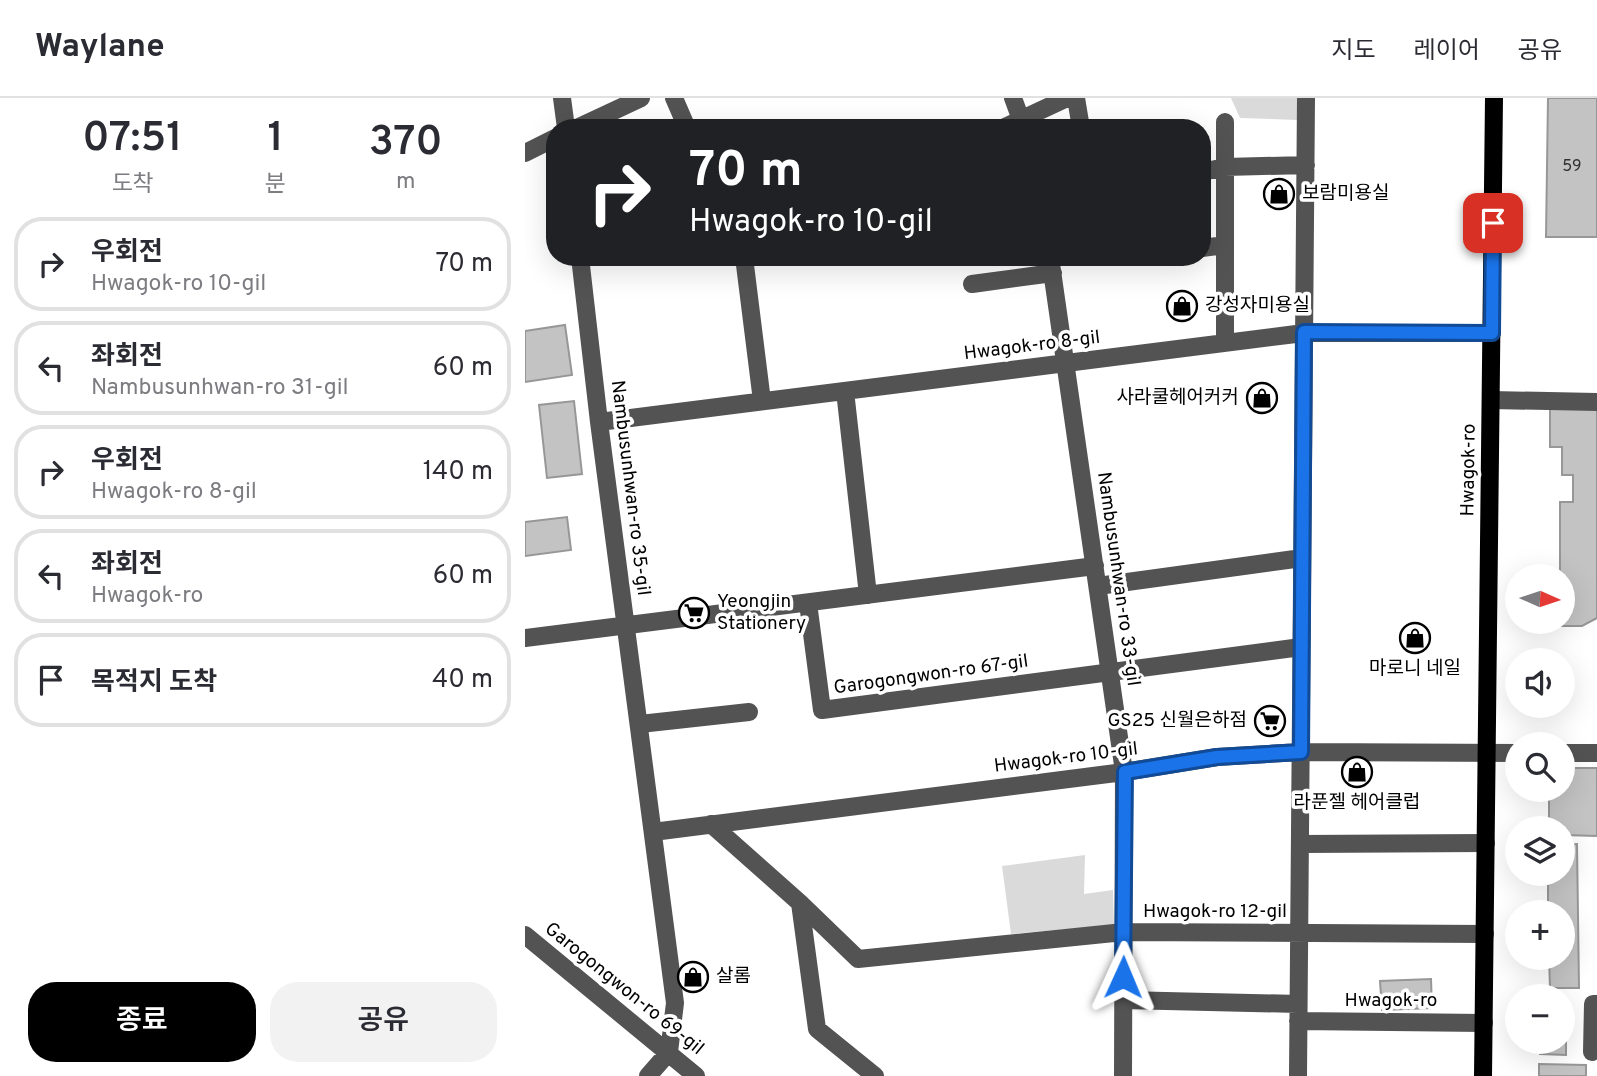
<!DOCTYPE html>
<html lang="ko">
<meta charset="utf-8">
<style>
body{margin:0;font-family:Overpass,"Noto Sans KR",sans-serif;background:#f2f2f3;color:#2b2b33;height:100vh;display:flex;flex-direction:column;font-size:26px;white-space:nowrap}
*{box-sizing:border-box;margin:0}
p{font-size:23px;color:#7c7c81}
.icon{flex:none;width:38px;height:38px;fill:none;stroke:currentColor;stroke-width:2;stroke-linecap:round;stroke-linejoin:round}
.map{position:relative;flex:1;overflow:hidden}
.side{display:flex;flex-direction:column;background:#fff;width:525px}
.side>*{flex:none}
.top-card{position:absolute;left:21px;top:21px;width:665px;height:147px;border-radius:28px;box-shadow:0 7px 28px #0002;background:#202124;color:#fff;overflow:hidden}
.needle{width:46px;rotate:93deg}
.fabs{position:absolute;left:980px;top:466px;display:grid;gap:14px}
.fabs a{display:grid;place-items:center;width:70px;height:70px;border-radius:50%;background:#fff;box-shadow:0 7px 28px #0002;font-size:35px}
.pin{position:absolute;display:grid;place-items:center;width:60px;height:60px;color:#fff;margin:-30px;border-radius:14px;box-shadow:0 4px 10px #0006}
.me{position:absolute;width:77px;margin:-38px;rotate:1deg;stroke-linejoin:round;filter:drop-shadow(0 0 5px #0008)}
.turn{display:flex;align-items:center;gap:24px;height:147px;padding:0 28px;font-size:32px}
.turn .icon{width:91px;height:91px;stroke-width:2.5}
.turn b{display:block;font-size:49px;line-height:60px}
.eta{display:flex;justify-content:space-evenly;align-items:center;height:119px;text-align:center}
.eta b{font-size:42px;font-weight:600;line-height:49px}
.primary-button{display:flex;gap:14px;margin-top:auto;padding:14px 28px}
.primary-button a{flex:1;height:80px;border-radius:28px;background:#000;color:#fff;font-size:28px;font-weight:600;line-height:80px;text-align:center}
.primary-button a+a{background:#f2f2f3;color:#2b2b33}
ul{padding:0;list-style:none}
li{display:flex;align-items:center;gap:21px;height:94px;margin:0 14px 10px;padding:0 14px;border:4px solid #e1e1e2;border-radius:28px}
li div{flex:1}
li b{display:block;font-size:26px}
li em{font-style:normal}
header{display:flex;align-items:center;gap:42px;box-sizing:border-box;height:98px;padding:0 35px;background:#fff;border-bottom:2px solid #e1e1e2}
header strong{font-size:33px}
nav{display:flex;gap:38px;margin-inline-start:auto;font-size:24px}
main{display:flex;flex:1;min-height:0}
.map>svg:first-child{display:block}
</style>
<header>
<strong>Waylane</strong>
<nav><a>지도</a><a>레이어</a><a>공유</a></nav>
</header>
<main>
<section class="side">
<div class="eta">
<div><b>07:51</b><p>도착</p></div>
<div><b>1</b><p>분</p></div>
<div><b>370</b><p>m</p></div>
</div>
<ul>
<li><svg class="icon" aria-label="right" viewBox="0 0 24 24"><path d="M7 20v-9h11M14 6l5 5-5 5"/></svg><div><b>우회전</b><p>Hwagok-ro 10-gil</p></div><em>70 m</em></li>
<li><svg class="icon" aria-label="left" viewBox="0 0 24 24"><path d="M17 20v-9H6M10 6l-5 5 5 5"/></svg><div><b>좌회전</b><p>Nambusunhwan-ro 31-gil</p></div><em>60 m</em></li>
<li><svg class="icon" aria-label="right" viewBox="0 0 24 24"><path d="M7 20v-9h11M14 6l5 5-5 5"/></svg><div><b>우회전</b><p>Hwagok-ro 8-gil</p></div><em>140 m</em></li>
<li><svg class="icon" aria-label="left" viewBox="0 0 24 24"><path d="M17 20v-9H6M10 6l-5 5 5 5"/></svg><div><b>좌회전</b><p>Hwagok-ro</p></div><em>60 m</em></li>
<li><svg class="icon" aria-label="arrive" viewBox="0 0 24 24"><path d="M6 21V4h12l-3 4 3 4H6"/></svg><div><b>목적지 도착</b></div><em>40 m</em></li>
</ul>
<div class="primary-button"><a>종료</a><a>공유</a></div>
</section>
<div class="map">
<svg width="1072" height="978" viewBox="0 0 1072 978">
<rect width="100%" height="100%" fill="#fff"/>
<!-- green -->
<path fill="#dadada" d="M706,0H772V22L715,20Z
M560,757L559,796L588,792L589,827L486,836L477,768Z"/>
<!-- building -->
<path fill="#c3c3c3" stroke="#979797" stroke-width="2" d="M1023,0H1072V139H1021Z
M40,227L47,277L0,284V233Z
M49,303L57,376L22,380L14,307Z
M1025,310H1072V520L1057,528H1036V523H1038V478L1027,477L1035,472V404H1048V377H1037V349H1025Z
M42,419L46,452L0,458V424Z
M1038,670H1072V738L1038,737V730H1024V691H1038Z
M1052,746L1054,890H1025L1024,859H1038V814H1023V775H1038V747Z
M906,881L907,910L857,912L855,883Z
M1038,900H1041V957L1015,956V943H1038Z
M1014,966L1061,967V978H1014Z"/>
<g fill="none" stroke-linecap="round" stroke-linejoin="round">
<!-- minor -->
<path stroke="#535353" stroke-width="18" d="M37,0L41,30
M149,0L162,30
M488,0L499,30
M551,0L556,30
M52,30L116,0
M478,30L542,0
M0,55L30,40
M677,74L700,69L781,67
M677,150L700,147
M55,159L74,324L150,905L144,954L123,978
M219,159L237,303
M525,159L599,674L598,978
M447,186L528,175
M700,244V24
M320,293L343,497
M966,302L1072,304
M74,324L779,235H967
M573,488L777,460
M283,505L297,612L776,549
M0,540L570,468
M115,626L224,614
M1038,655H1072
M186,726L275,805L333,861L599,834L960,836
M128,734L599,674L692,659L776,654L992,655
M775,746L961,745
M275,805L292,931L350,978
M0,837L171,978
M598,902L773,906
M773,923L959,925
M1067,954L1068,906H1072
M773,978L781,0"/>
<!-- major -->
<path stroke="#000" stroke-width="18" d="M958,978L969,0"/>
</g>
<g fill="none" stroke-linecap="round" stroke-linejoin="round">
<!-- route casing -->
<g stroke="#114b97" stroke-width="18">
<path id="route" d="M598,879L600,674L692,659L776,654L779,234L967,235L968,125"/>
</g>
<!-- route -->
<use href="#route" stroke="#1a73e8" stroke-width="12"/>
</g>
<!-- icons -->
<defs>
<g id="shop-ring" transform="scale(1.575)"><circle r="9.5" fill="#fff" stroke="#000" stroke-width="1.5"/><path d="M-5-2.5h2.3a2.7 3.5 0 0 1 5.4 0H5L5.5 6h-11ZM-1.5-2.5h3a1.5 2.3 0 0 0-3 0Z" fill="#000"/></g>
<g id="supermarket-ring" transform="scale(1.575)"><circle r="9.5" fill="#fff" stroke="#000" stroke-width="1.5"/><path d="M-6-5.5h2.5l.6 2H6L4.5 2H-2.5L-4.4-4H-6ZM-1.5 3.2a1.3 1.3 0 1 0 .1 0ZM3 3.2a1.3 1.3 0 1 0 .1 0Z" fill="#000"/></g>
</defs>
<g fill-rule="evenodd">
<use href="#shop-ring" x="754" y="96"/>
<use href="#shop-ring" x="657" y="208"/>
<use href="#shop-ring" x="737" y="300"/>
<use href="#supermarket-ring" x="169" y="515"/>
<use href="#shop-ring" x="890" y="540"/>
<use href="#supermarket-ring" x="745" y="623"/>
<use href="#shop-ring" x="832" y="674"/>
<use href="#shop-ring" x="168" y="879"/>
</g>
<g text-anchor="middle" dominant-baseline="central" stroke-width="7" stroke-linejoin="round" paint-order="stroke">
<!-- number labels -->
<g font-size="16" fill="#313131">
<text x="1047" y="69">59</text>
</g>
<!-- poi labels -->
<g font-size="19" fill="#000" stroke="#fff" text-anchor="start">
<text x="777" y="96">보람미용실</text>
<text x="680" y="208">강성자미용실</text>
<text x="714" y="300" text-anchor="end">사라쿨헤어커커</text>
<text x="192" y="504">Yeongjin<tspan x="192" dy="22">Stationery</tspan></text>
<text x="890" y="571" text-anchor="middle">마로니 네일</text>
<text x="722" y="623" text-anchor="end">GS25 신월은하점</text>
<text x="832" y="705" text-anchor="middle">라푼젤 헤어클럽</text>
<text x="191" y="879">살롬</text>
</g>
<!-- street labels -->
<g font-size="19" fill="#000" stroke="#fff">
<text transform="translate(507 248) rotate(-7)">Hwagok-ro 8-gil</text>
<text transform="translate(944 372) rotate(-89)">Hwagok-ro</text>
<text transform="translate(105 390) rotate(83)">Nambusunhwan-ro 35-gil</text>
<text transform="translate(593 481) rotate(82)">Nambusunhwan-ro 33-gil</text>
<text transform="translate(406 577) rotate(-8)">Garogongwon-ro 67-gil</text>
<text transform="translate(541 660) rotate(-7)">Hwagok-ro 10-gil</text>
<text x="690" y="814">Hwagok-ro 12-gil</text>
<text transform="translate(99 891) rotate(39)">Garogongwon-ro 69-gil</text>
<text x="866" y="903">Hwagok-ro</text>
</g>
</g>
</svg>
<div class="fabs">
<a><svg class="needle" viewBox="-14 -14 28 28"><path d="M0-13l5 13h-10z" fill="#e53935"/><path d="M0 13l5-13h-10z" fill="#7c7c81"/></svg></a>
<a><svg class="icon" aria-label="sound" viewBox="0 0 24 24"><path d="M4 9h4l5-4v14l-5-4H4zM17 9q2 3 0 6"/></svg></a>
<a><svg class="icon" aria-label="search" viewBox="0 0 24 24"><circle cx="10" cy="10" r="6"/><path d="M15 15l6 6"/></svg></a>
<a><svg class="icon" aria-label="layers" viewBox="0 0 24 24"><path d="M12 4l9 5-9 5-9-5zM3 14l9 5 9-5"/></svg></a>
<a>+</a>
<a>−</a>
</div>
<div class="pin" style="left:968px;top:125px;background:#d93025"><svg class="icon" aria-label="arrive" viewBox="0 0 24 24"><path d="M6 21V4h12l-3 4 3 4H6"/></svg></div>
<svg class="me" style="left:598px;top:879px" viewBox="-20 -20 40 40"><path d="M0-17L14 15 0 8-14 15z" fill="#1a73e8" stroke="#fff" stroke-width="4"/></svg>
<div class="top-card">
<div class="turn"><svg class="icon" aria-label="right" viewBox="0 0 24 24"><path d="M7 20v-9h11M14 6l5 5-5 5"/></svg><div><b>70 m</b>Hwagok-ro 10-gil</div></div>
</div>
</div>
</main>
